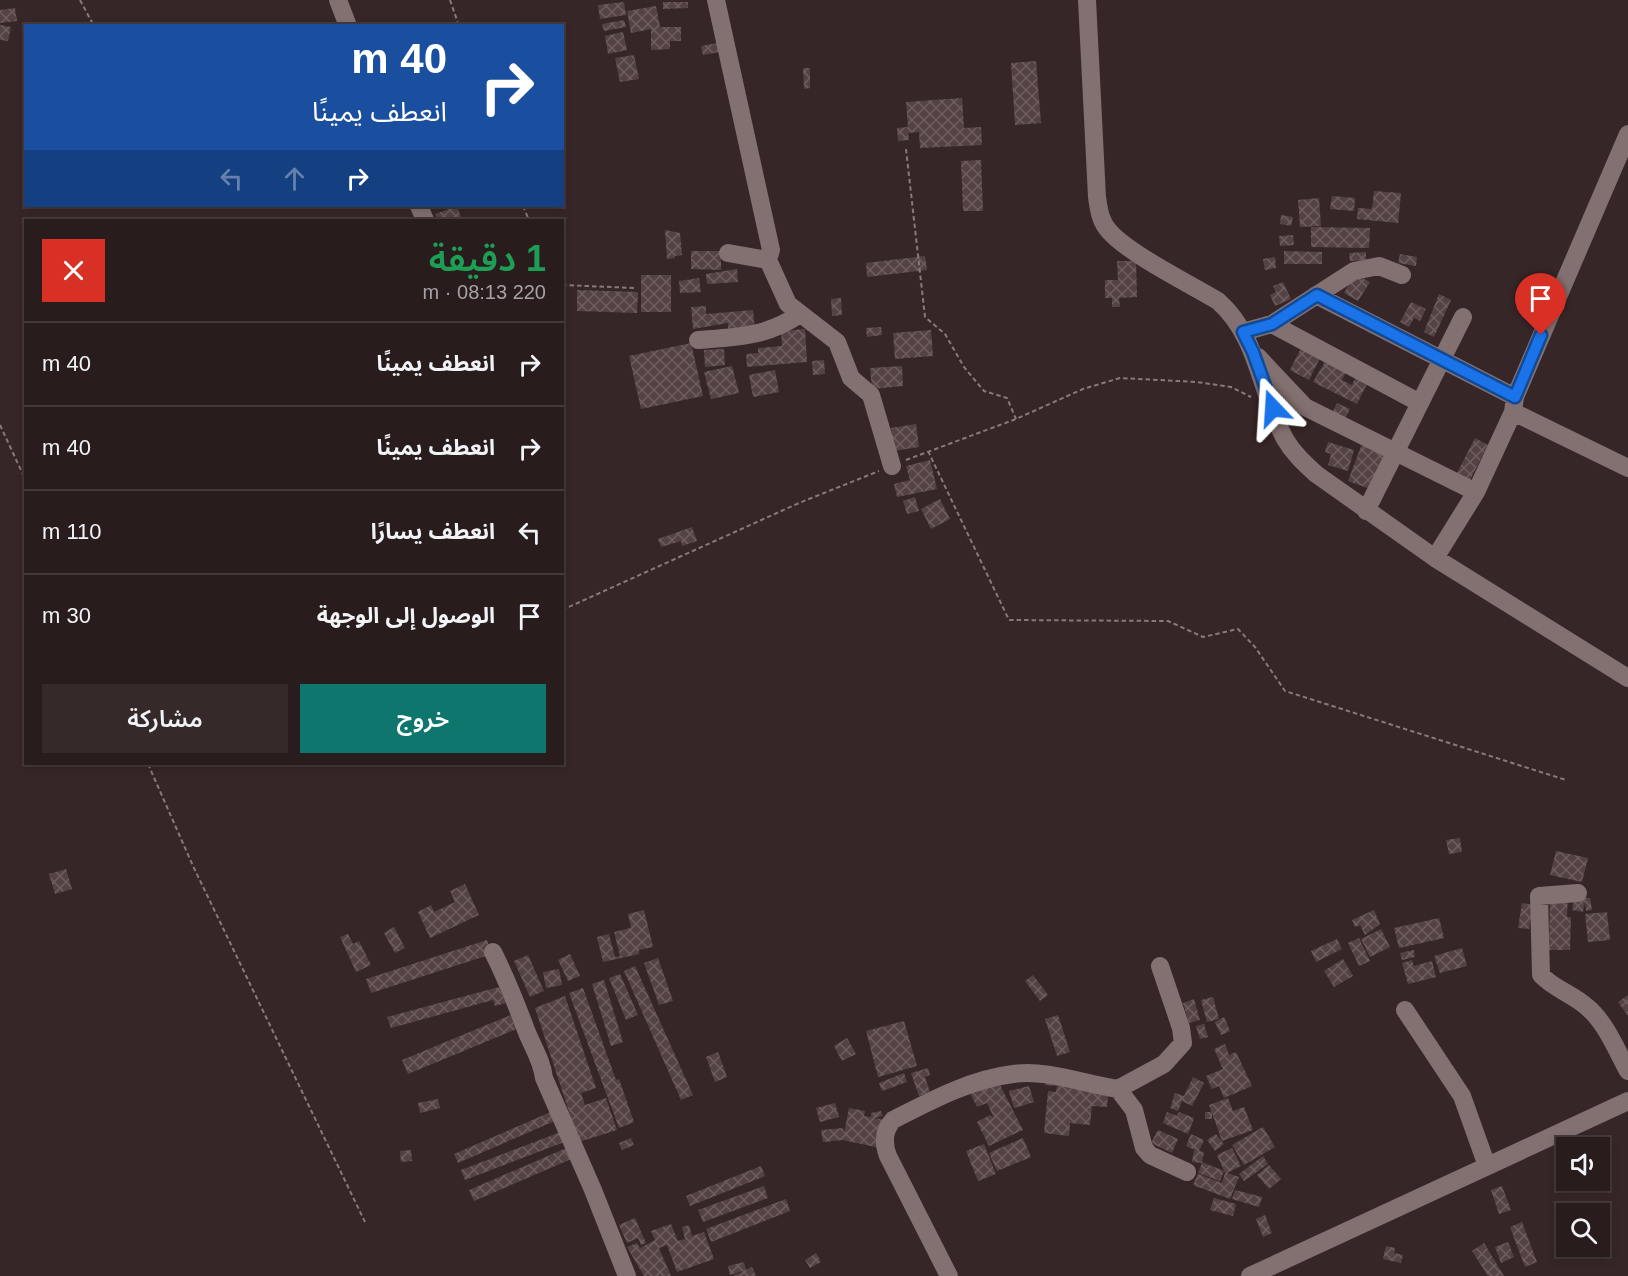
<!DOCTYPE html>
<html lang="ar">
<meta charset="utf-8">
<style>
body{margin:0;font-family:Helvetica,"Noto Sans Arabic",sans-serif;background:#35292a;color:#f1f3f6;direction:rtl;height:100vh;display:flex;flex-direction:column;font-size:22px;white-space:nowrap}
*{box-sizing:border-box;margin:0}
p{font-size:20px;color:#a5a1a4}
.icon{flex:none;width:33px;height:33px;fill:none;stroke:currentColor;stroke-width:2;stroke-linecap:round;stroke-linejoin:round}
.map{position:relative;flex:1;overflow:hidden;direction:ltr}
.drawer{position:absolute;left:24px;top:219px;width:540px;height:546px;display:flex;flex-direction:column;background:#291c1d;border-radius:0px;box-shadow:0 3px 9px #0003,0 0 0 2px #453a3b;direction:rtl}
.drawer>*{flex:none}
.banner{position:absolute;left:24px;top:24px;width:540px;height:183px;border-radius:0px;box-shadow:0 3px 9px #0003,0 0 0 2px #453a3b;direction:rtl;background:#1a4fa0;color:#fff;overflow:hidden}
.buttons{position:absolute;left:1556px;top:1137px;display:grid;gap:12px}
.buttons a{display:grid;place-items:center;width:54px;height:54px;border-radius:0px;background:#291c1d;box-shadow:0 3px 9px #0003,0 0 0 2px #453a3b;font-size:30px}
.pin{position:absolute;display:grid;place-items:center;width:51px;height:51px;color:#fff;margin:-62px -26px;border-radius:50% 50% 50% 0;rotate:-45deg;box-shadow:0 0 6px #0007}
.pin .icon{rotate:45deg}
.me{position:absolute;width:66px;margin:-33px;rotate:340deg;stroke-linejoin:round;filter:drop-shadow(0 0 4px #0008)}
.turn{display:flex;align-items:center;gap:21px;height:126px;padding:0 18px;font-size:27px}
.turn .icon{width:78px;height:78px;stroke-width:2.5}
.turn b{display:block;font-size:42px;line-height:51px}
.lanes{display:flex;align-items:center;height:57px;padding:0 18px;background:#0003;justify-content:center;gap:30px;direction:ltr}
.lanes .off{opacity:.35}
.round{display:grid;place-items:center;flex:none;width:63px;height:63px;border-radius:0px;background:#35292a}
.headline{display:flex;align-items:center;justify-content:space-between;height:102px;padding:0 18px}
h1{font-size:36px;font-weight:600;line-height:45px;color:#1e9e55}
.action{display:flex;gap:12px;margin-top:auto;padding:12px 18px}
.action a{flex:1;height:69px;border-radius:0px;background:#0f766e;color:#fff;font-size:24px;font-weight:600;line-height:69px;text-align:center}
.action a+a{background:#35292a;color:#f1f3f6}
ul{padding:0;list-style:none}
li{display:flex;align-items:center;gap:18px;height:84px;padding:0 18px;border-top:2px solid #453a3b}
li div{flex:1}
li b{display:block;font-size:22px}
li em{font-style:normal}
.map>svg:first-child{display:block}
</style>
<div class="map">
<svg width="1628" height="1276" viewBox="0 0 1628 1276">
<defs>
<pattern id="building-cross-hatch" width="8" height="8" patternUnits="userSpaceOnUse" patternTransform="scale(1.5)"><rect width="8" height="8" fill="#554344"/><path d="M0 0l8 8M0 8l8-8" fill="none" stroke="#6e5e5f"/></pattern>
</defs>
<rect width="100%" height="100%" fill="#372627"/>
<!-- building -->
<path fill="url(#building-cross-hatch)" d="M624,2L626,15L600,19L598,5Z
M663,2H688V8L663,9Z
M656,6L660,27H681V41H670V49L651,50V29L631,33L627,11Z
M15,8L17,21L0,23V10Z
M624,20L626,27L604,31L602,24Z
M0,25L11,27L8,41L0,40Z
M623,32L627,50L608,54L605,36Z
M723,42L725,51L703,55L701,46Z
M634,55L639,79L620,82L615,58Z
M1036,61L1041,123L1015,125L1011,63Z
M803,68H810V88L804,89Z
M962,98L964,128L981,127L982,145L920,148L919,132L908,133L909,140L898,141L897,128L908,127L906,102Z
M981,160L983,211H963L961,161Z
M1374,191L1401,193L1398,223L1357,219L1358,208L1372,209Z
M1332,196L1355,198L1354,211L1330,209Z
M1319,198L1321,226L1300,227L1298,200Z
M457,206L462,220H438L435,214Z
M1281,215L1293,217L1291,226L1280,224Z
M1311,227L1370,228L1369,248L1311,247Z
M665,230L680,233L682,255L675,256V258L667,259Z
M1293,235L1294,245L1280,246L1279,236Z
M691,251H721V270L691,269Z
M1284,251L1322,252V264H1284Z
M1366,252V260L1350,261L1349,253Z
M1400,254L1417,257L1416,266L1398,263Z
M925,256L927,270L867,277L866,263Z
M1275,257L1276,268L1265,270L1263,259Z
M1117,261H1136L1137,297L1119,298L1120,307H1112V298H1105V280H1118Z
M737,269L738,282L707,284L706,274Z
M1355,274L1370,282L1358,301L1344,293Z
M641,275H671V312H641Z
M699,278L701,292L680,293L679,281Z
M1283,282L1291,299L1275,306L1270,295L1276,292L1273,286Z
M577,290L638,292L637,313L577,311Z
M1439,294L1451,300L1434,337L1424,332Z
M841,298L842,315L832,316L831,299Z
M1411,302L1426,309L1420,321L1414,318L1409,327L1400,322Z
M706,306V314L753,310L755,331L728,333V323L693,329L691,307Z
M881,327L882,335L867,337L866,328Z
M805,329L807,362L747,367L746,354L758,353V348L782,346L781,331Z
M931,330L933,356L895,359L893,333Z
M691,343L703,396L641,409L629,356Z
M1301,348L1320,358L1309,380L1290,370Z
M724,349L725,365L705,367L704,350Z
M824,360L825,374L813,375L812,361Z
M1326,360L1347,370L1342,380L1352,385L1357,374L1369,380L1357,404L1313,382Z
M732,366L739,393L711,399L704,372Z
M902,366L903,386L872,389L870,368Z
M775,370L779,392L753,397L749,375Z
M1337,403L1350,409L1345,419L1332,413Z
M916,424L919,447L894,451L891,428Z
M1475,438L1488,445L1470,480L1457,473Z
M1363,441L1389,450L1373,490L1348,481Z
M1328,442L1354,450L1348,471L1328,465L1331,454L1325,452Z
M930,460L937,489L897,497L894,484L910,480L906,466Z
M915,497L919,511L907,514L903,501Z
M940,499L950,519L931,529L921,509Z
M692,527L697,541L682,546L681,541L661,547L658,539Z
M1460,838L1462,852L1449,854L1446,840Z
M1556,851L1588,858L1582,882L1550,875Z
M66,869L72,889L55,894L49,874Z
M465,884L479,915L430,938L418,912L431,905L434,912L455,902L450,891Z
M1550,894L1568,895L1567,917H1571L1570,950H1549Z
M1574,897L1590,898L1592,910L1586,911L1585,902L1583,912L1572,910Z
M1522,903L1533,905L1529,929L1518,928Z
M644,910L653,947L639,950V954L603,962L597,937L609,934L615,957L620,956L614,932L631,928L628,914Z
M1374,910L1380,924L1365,935L1360,925L1355,927L1352,920Z
M1607,912L1610,940L1588,942L1585,914Z
M1439,918L1444,938L1399,948L1394,928Z
M394,927L405,948L395,953L384,933Z
M1381,929L1390,947L1370,957L1361,939Z
M348,934L353,944L359,941L371,965L356,972L340,937Z
M1359,938L1370,961L1359,966L1348,943Z
M1337,939L1342,949L1316,962L1311,951Z
M487,940L492,954L371,993L366,979Z
M1462,948L1467,966L1440,973L1434,956Z
M1414,950L1415,957L1402,960L1400,953Z
M570,954L580,976L568,981L558,960Z
M528,955L544,991L530,997L514,961Z
M658,958L673,1001L659,1005L644,963Z
M1343,959L1353,976L1334,987L1324,971Z
M1412,960L1414,966L1432,961L1436,977L1408,984L1402,963Z
M635,966L693,1095L681,1100L624,971Z
M559,969L562,985L546,988L543,972Z
M620,974L638,1015L626,1020L609,978Z
M1033,975L1048,995L1040,1001L1025,981Z
M604,980L623,1042L611,1046L592,984Z
M499,987L506,1003L495,1006L493,1000L391,1028L387,1017Z
M583,988L616,1080L619,1079L634,1122L619,1128L569,993Z
M1628,995V1016L1618,1002Z
M565,996L596,1088L581,1093L585,1105L606,1098L617,1130L579,1142L535,1008Z
M1213,997L1219,1019L1207,1022L1201,1000Z
M1194,999L1200,1020L1189,1023L1183,1003Z
M518,1012L524,1026L408,1074L402,1060Z
M1058,1015L1070,1052L1057,1056L1045,1019Z
M1224,1017L1230,1031L1221,1035L1215,1022Z
M904,1021L917,1066L878,1077L866,1031Z
M1204,1024L1208,1037L1200,1039L1196,1026Z
M847,1038L856,1054L842,1061L834,1046Z
M1225,1044L1229,1055L1236,1052L1252,1086L1224,1098L1219,1086L1212,1089L1206,1076L1223,1069L1214,1049Z
M718,1052L727,1077L715,1082L706,1057Z
M928,1068L930,1075L925,1077L930,1092L919,1096L911,1073Z
M904,1073L907,1082L882,1091L879,1083Z
M1193,1077L1204,1083L1192,1106L1182,1101L1178,1111L1170,1108L1175,1093L1184,1096Z
M1046,1078L1108,1095L1107,1107L1092,1106L1090,1125L1070,1123L1069,1136L1044,1133L1048,1091L1056,1092L1057,1086L1045,1085Z
M997,1079L1023,1130L989,1146L977,1122L990,1115L994,1118L987,1103L977,1107L970,1093Z
M1029,1086L1034,1102L1014,1108L1009,1091Z
M1228,1098L1233,1111L1244,1107L1253,1130L1222,1141L1212,1113V1119H1205V1112H1211L1209,1105Z
M438,1099L440,1108L420,1113L418,1103Z
M835,1103L839,1117L820,1122L816,1108Z
M849,1108L865,1111L864,1116L871,1117V1113L881,1111L883,1116L874,1118L885,1120L880,1148L843,1140L823,1142L821,1130L843,1128L844,1133Z
M553,1111L557,1120L458,1163L454,1154Z
M1167,1112L1177,1116L1179,1112L1194,1118L1188,1134L1163,1123Z
M1263,1127L1275,1147L1244,1165L1232,1145Z
M1158,1130L1178,1139L1172,1153L1151,1143Z
M563,1131L567,1141L465,1180L461,1170Z
M1191,1134L1204,1140L1199,1151L1204,1152L1202,1162L1224,1171L1220,1181L1198,1173L1202,1163L1192,1162L1194,1150L1197,1151L1186,1146Z
M1216,1134L1224,1144L1215,1151L1207,1140Z
M631,1138L634,1145L622,1150L619,1143Z
M1023,1138L1031,1157L997,1171L989,1153Z
M984,1144L996,1174L978,1181L966,1151Z
M571,1146L576,1157L474,1201L469,1190Z
M1232,1148L1241,1166L1227,1173L1239,1177L1230,1199L1193,1185L1198,1174L1222,1183L1225,1173L1217,1155Z
M411,1150L412,1161L401,1162L400,1151Z
M1263,1156L1268,1164L1244,1181L1239,1174Z
M1269,1165L1281,1179L1269,1189L1257,1175Z
M761,1166L765,1176L690,1206L686,1196Z
M764,1186L768,1198L703,1222L698,1210Z
M1502,1186L1511,1210L1499,1214L1491,1190Z
M1235,1190L1262,1197L1259,1207L1232,1199Z
M1214,1198L1236,1204L1233,1216L1210,1210Z
M786,1199L790,1211L711,1242L706,1229Z
M1265,1215L1272,1233L1263,1237L1256,1219Z
M635,1218L646,1243L641,1245L638,1238L627,1243L619,1225Z
M1522,1222L1537,1262L1525,1267L1510,1227Z
M671,1224L678,1241L685,1239L682,1227L689,1225L692,1236L704,1232L714,1259L677,1272L667,1245L659,1248L671,1276H644L627,1247L637,1243L640,1248L655,1240L651,1231Z
M1508,1242L1514,1257L1501,1263L1495,1247Z
M1484,1243L1504,1276H1488L1472,1251Z
M1386,1246L1395,1248L1394,1253L1403,1255L1401,1263L1383,1259Z
M816,1253L821,1262L810,1268L805,1260Z
M744,1262L746,1270L752,1267L756,1276H733L744,1271L730,1275L728,1266Z"/>
<g fill="none" stroke-linecap="round" stroke-linejoin="round">
<!-- path -->
<path stroke="#88797a" stroke-width="2" stroke-dasharray="4.5 3" stroke-linecap="butt" d="M80,0L94,26
M450,0L459,26
M906,149L925,317L945,334L964,367L984,391L1007,398L1016,419
M523,206L529,220
M562,285L634,288
M0,425L26,481
M928,451L1009,620L1168,621L1203,637L1238,629L1255,647L1285,691L1566,780
M906,460L1016,419L1083,389L1120,378L1197,382L1231,387L1251,397
M562,610L799,503L879,471
M148,764L193,866L365,1222"/>
<!-- minor -->
<path stroke="#837071" stroke-width="18" d="M338,0L348,26
M716,0L771,250L768,260L728,253
M1087,0L1097,197C1099,210 1100,221 1109,231C1129,254 1190,284 1218,301C1259,337 1260,393 1285,439C1293,453 1304,463 1316,474L1435,558L1628,678
M419,206L425,220
M768,260L788,304L837,342L851,378L871,395L892,466
M1316,295L1515,397
M1272,324L1420,403L1366,511
M1243,332L1272,324L1354,271L1379,266L1402,275
M698,340C738,337 766,337 800,314
M1258,357L1305,407L1476,492
M1420,403L1463,317
M1513,412L1628,468
M1435,558L1476,492L1513,412L1515,397L1628,134
M1578,893L1539,896L1541,975C1554,989 1573,994 1587,1007C1606,1023 1616,1049 1628,1071
M493,952C506,978 516,1003 526,1030C532,1046 542,1060 544,1078L593,1190L627,1276
M1405,1010L1462,1096L1487,1166
M1118,1089L1164,1064L1183,1043L1181,1028L1160,966
M949,1276L888,1156C883,1143 883,1131 893,1120C930,1101 971,1079 1013,1074C1047,1069 1084,1084 1118,1089L1134,1110L1144,1148L1150,1155L1187,1172
M1250,1276L1628,1101"/>
</g>
<g fill="none" stroke-linecap="round" stroke-linejoin="round">
<!-- route casing -->
<g stroke="#114b97" stroke-width="15">
<path id="route" d="M1273,408L1253,352L1243,332L1272,324L1317,295L1515,397L1541,335"/>
</g>
<!-- route -->
<use href="#route" stroke="#1a73e8" stroke-width="10"/>
</g>
</svg>
<div class="buttons">
<a><svg class="icon" aria-label="sound" viewBox="0 0 24 24"><path d="M4 9h4l5-4v14l-5-4H4zM17 9q2 3 0 6"/></svg></a>
<a><svg class="icon" aria-label="search" viewBox="0 0 24 24"><circle cx="10" cy="10" r="6"/><path d="M15 15l6 6"/></svg></a>
</div>
<div class="pin" style="left:1541px;top:335px;background:#d93025"><svg class="icon" aria-label="arrive" viewBox="0 0 24 24"><path d="M6 21V4h12l-3 4 3 4H6"/></svg></div>
<svg class="me" style="left:1273px;top:408px" viewBox="-20 -20 40 40"><path d="M0-17L14 15 0 8-14 15z" fill="#1a73e8" stroke="#fff" stroke-width="4"/></svg>
<div class="banner">
<div class="turn"><svg class="icon" aria-label="right" viewBox="0 0 24 24"><path d="M7 20v-9h11M14 6l5 5-5 5"/></svg><div><b>40 m</b>انعطف يمينًا</div></div>
<div class="lanes"><svg class="icon off" aria-label="left" viewBox="0 0 24 24"><path d="M17 20v-9H6M10 6l-5 5 5 5"/></svg><svg class="icon off" aria-label="ahead" viewBox="0 0 24 24"><path d="M12 20V5M6 11l6-6 6 6"/></svg><svg class="icon" aria-label="right" viewBox="0 0 24 24"><path d="M7 20v-9h11M14 6l5 5-5 5"/></svg></div>
</div>
<section class="drawer">
<div class="headline"><div><h1>1 دقيقة</h1><p>220 m · 08:13</p></div><a class="round" style="background:#d93025;color:#fff"><svg class="icon" aria-label="close" viewBox="0 0 24 24"><path d="M6 6l12 12M18 6L6 18"/></svg></a></div>
<ul>
<li><svg class="icon" aria-label="right" viewBox="0 0 24 24"><path d="M7 20v-9h11M14 6l5 5-5 5"/></svg><div><b>انعطف يمينًا</b></div><em>40 m</em></li>
<li><svg class="icon" aria-label="right" viewBox="0 0 24 24"><path d="M7 20v-9h11M14 6l5 5-5 5"/></svg><div><b>انعطف يمينًا</b></div><em>40 m</em></li>
<li><svg class="icon" aria-label="left" viewBox="0 0 24 24"><path d="M17 20v-9H6M10 6l-5 5 5 5"/></svg><div><b>انعطف يسارًا</b></div><em>110 m</em></li>
<li><svg class="icon" aria-label="arrive" viewBox="0 0 24 24"><path d="M6 21V4h12l-3 4 3 4H6"/></svg><div><b>الوصول إلى الوجهة</b></div><em>30 m</em></li>
</ul>
<div class="action"><a>خروج</a><a>مشاركة</a></div>
</section>
</div>
